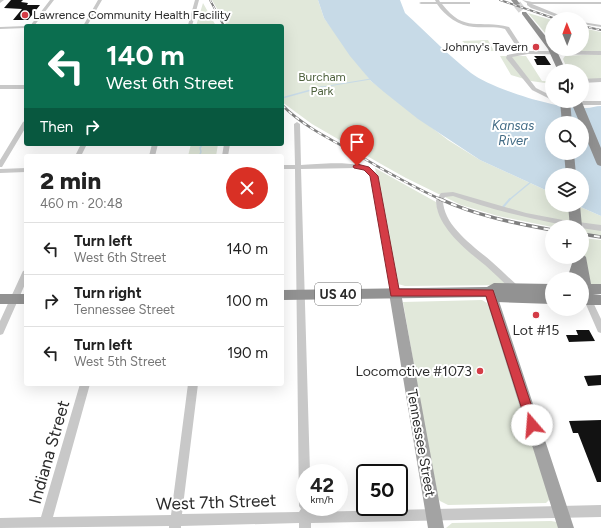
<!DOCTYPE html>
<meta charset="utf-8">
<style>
body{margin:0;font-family:Figtree,sans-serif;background:#f6f6f6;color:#222;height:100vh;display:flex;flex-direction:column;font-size:15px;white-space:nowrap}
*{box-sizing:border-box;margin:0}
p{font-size:13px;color:#767676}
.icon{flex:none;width:22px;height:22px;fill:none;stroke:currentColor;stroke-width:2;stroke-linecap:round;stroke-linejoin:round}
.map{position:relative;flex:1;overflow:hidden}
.panel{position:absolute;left:24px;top:154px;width:260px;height:232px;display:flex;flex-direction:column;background:#fff;border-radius:4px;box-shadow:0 4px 16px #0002}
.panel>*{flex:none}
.banner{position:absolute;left:24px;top:24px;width:260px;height:122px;border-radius:4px;box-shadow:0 4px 16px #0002;background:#0b6e4f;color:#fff;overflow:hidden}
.needle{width:26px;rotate:359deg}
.buttons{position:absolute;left:545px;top:12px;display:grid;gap:8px}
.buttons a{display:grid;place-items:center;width:44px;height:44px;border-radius:50%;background:#fff;box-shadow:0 4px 16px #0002;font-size:20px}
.speed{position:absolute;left:296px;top:464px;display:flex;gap:8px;font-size:20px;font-weight:700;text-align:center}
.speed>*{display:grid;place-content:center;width:52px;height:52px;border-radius:50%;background:#fff;box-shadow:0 4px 16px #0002;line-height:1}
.speed small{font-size:10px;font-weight:400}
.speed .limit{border:2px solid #111;border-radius:6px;background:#fff;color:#111}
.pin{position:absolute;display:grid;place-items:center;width:34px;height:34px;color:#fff;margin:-41px -17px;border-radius:50% 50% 50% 0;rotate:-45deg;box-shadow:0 0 4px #0007}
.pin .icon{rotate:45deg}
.me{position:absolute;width:44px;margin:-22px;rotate:342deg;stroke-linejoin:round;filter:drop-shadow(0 0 3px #0008)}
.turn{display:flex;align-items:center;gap:14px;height:84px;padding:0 16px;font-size:18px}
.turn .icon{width:52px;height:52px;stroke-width:2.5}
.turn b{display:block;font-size:28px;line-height:34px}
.then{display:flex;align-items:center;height:38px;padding:0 16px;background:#0003;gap:8px;font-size:15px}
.round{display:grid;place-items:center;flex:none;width:42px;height:42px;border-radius:21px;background:#f6f6f6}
.head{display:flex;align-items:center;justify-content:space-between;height:68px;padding:0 16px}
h1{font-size:24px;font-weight:800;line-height:30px}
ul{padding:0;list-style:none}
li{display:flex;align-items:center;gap:12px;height:52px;padding:0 16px;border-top:1px solid #e0e0e0}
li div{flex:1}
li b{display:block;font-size:15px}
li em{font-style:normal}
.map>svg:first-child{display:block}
</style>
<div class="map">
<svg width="601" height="528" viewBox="0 0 601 528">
<rect width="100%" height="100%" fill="#fff"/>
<!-- green -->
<path fill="#e1e8da" d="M212,0H318L324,18L371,81L448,140L480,160L552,193V205H576L601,216V236L582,233V227H552L498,216L461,205L406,178L381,164L312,124L282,102V26H227Z
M203,3L216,26H196Z
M528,13L552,20V41Z
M582,28L601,32V51H569L560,49H582Z
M488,40L494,51H474L462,41Z
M601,54V79L582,80V71H568L563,59L565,56Z
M500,56H526L542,81H552V84L531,81L511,75Z
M191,144H218L216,156H188Z
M375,168L436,202L438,211L507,285L405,286L398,284Z
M582,238L601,240V285L590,284Z
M482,300L487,303L490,309L550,499L546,503L448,505L440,501L437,498L403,302Z
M551,521L557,522L561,528H446L452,523Z"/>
<!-- water -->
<path fill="#c7dae7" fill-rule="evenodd" d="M318,0H400L405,13C427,33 448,55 471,73C492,89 559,110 586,108C591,108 596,106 601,106V216L576,205H582V175H552V193L480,160L418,119L384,92L371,81L350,56L324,18ZM552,123H582V153H552Z"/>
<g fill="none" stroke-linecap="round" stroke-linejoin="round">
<!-- stream-far2 -->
<path stroke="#c7dae7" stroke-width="1" d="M316,88L371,79"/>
<!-- stream-far1 -->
<path stroke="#c7dae7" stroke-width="1.5" d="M282,98L322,87
M165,156H172
M199,156L201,152L200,148L202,145L207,144
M509,200L532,181"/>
<!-- stream -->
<path stroke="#c7dae7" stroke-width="2" d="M503,207L510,199"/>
</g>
<!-- building -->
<path fill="#121212" d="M11,0H23L21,2L28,3L27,5H40L28,20H13L22,9L4,8Z
M534,56H545L551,65H537L534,59H537Z
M576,330H589L595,341L569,342L566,335H578Z
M601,375V385L588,386L584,376Z
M601,420V482H597L578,433H573L569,421Z"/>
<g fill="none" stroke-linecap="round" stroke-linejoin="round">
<!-- highway-tunnel -->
<path stroke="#d5d5d5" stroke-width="8" stroke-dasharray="8 3.5" stroke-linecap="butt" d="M517,4L524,13"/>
<!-- minor -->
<path fill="#c8c8c8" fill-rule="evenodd" d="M0,0H4L0,3Z
M50,0H54L34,26H30Z
M98,0H102L87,26H83Z
M195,0H199L192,26H182L188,25Z
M435,0H439L440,2H470V4H442C465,34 479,19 509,27L522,47L529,51H601V55L528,54L512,57L536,88L552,96V100L532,90L506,58L507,55L523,52L518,49L505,29C494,26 485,28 474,27C459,26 445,16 437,4H421L419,3L421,2H436Z
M522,0L532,2H601V4H532L569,19H563L531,8L527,5V3Z
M582,22L601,25V27L582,24Z
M26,26V28L0,29V27L26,26H28Z
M601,78V82L582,83V79Z
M0,85H26V89H0Z
M558,101H601V105H571Z
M26,120V127L2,167H0V160L23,122Z
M297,122L300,124L301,165C320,164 363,159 376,173L399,293L398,295L395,296L392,295L391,293L370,174L365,171L357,168L301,169L310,473H305V507H310L311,512L601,505V517L311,523V528H299V523L181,526V528H169V526L0,528V518L41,517L80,384H90L53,517L171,515L188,384H198L182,514L299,512L301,509L299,506L295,169H282V165H295L294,124Z
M81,144H87L81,156H75Z
M152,144H158L155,156H149Z
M224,144H230L228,156H222Z
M26,168V172L0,173V169Z
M453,192L526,213L563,220L601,225V231C552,224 501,213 453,196L445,197L443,200C443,226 475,247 492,262C501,270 509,278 518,286L519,288L518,290H512C503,282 494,273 485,265C466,250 436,226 436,200L441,193Z
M26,270V282L3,334L0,335V321L22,273L23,271Z
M588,296L591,298L601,319V333L598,332L584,300L585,298Z"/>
<!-- major -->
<path fill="#a3a3a3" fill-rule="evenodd" d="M490,287L494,289L496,292L574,528H558L484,292L486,289Z
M395,288L399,290L401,293L444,528H428L389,293L391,290Z"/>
<!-- highway -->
<path fill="#929292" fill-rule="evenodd" d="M511,0H517L520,4L515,5Z
M522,12H526L552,44V49H556L566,71H558L548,49L522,14Z
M564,153H574L576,175H566Z
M582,253L586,257L591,284H601V294H593L601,295V305H582V279H567L574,257H582Z
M494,283L552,284V304L497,302L488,297L282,300V290L487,287Z
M0,294H26V304H0Z"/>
<!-- rail-far2 casing -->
<g stroke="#808080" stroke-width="2">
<path id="rail-far2" d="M210,0L224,26
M500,0L556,19
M582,26L601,30"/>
</g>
<!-- rail-far1 casing -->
<g stroke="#808080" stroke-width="2.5">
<path id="rail-far1" d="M282,105C301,124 324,136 348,149C378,167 409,185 442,200"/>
</g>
<!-- rail casing -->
<g stroke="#808080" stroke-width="3.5">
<path id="rail" d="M440,199C475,215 513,223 552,230
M582,234L601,237"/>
</g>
<!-- rail-far2 -->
<use href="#rail-far2" stroke="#fff" stroke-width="1" stroke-dasharray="3.5" stroke-linecap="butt"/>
<!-- rail-far1 -->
<use href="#rail-far1" stroke="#fff" stroke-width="1.5" stroke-dasharray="4.5" stroke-linecap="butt"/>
<!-- rail -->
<use href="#rail" stroke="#fff" stroke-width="2" stroke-dasharray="6" stroke-linecap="butt"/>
<!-- highway-bridge-far1 -->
<path stroke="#929292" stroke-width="10" d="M565,101L567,123
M576,101L601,161"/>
<!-- highway-bridge -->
<path stroke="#929292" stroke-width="12" d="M574,205L576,227"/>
</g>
<!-- route -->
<path fill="#d43c46" stroke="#8a272e" d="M357,164L369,167L378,176L399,289L493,290L538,425L537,429L532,431L528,429L527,425L486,296H391L370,176L364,170L354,168L353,166Z"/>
<!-- markers -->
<g fill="#d43c46" stroke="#fff" stroke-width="1.5">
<circle cx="25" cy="15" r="4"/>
<circle cx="536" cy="47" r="4"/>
<circle cx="536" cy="315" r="4"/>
<circle cx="480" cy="371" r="4"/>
</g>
<g text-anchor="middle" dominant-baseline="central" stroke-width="4" stroke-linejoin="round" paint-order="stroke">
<!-- far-poi labels -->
<g font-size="12" fill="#2b2b2b" stroke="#fff" text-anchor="start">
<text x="33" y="15">Lawrence Community Health Facility</text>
<text x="528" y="47" text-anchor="end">Johnny's Tavern</text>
</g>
<!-- far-park labels -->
<g font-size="12" fill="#4f623e" stroke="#fff">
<text x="322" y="77">Burcham<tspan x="322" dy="14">Park</tspan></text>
</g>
<!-- far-water labels -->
<g font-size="13" font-style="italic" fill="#426b85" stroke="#fff">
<text x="513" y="125">Kansas<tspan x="513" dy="15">River</tspan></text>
</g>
<!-- shield labels -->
<rect fill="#fff" stroke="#6b6b6b" stroke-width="1" x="315" y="283" width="46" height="22" rx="3"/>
<g font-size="13" font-weight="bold" fill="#2b2b2b">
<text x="338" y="294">US 40</text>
</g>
<!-- poi labels -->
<g font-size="14" fill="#2b2b2b" stroke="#fff">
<text x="536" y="330">Lot #15</text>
<text x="472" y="371" text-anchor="end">Locomotive #1073</text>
</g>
<!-- street labels -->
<g font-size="14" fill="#2b2b2b" stroke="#fff">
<text transform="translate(421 443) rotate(80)">Tennessee Street</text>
</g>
<!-- near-street labels -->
<g font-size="17" fill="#2b2b2b" stroke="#fff">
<text transform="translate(49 452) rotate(-74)">Indiana Street</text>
<text transform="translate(216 502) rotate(-2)">West 7th Street</text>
</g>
</g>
</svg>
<div class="buttons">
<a><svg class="needle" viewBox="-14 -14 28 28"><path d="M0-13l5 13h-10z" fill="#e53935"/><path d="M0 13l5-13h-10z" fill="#767676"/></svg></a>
<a><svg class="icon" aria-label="sound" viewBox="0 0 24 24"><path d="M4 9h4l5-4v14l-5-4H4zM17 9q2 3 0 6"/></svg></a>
<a><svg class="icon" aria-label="search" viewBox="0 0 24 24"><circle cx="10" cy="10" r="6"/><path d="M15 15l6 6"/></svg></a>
<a><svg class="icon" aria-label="layers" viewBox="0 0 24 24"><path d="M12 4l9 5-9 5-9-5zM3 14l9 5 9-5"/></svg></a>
<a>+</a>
<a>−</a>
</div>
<div class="speed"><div>42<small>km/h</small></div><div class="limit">50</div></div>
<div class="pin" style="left:357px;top:166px;background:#d93025"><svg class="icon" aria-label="arrive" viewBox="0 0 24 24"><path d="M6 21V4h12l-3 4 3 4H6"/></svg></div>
<svg class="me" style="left:532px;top:425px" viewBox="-20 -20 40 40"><circle r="19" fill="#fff"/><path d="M0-13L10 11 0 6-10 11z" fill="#d43c46"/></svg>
<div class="banner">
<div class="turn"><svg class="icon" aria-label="left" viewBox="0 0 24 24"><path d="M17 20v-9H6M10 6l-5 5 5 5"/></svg><div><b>140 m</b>West 6th Street</div></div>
<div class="then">Then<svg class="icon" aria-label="right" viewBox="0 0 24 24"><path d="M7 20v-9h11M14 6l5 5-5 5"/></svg></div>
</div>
<section class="panel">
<div class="head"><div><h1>2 min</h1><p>460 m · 20:48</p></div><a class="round" style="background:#d93025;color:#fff"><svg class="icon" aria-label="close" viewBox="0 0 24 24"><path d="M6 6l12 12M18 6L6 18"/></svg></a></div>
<ul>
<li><svg class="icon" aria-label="left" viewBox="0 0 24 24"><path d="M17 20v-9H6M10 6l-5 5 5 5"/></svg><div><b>Turn left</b><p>West 6th Street</p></div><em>140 m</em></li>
<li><svg class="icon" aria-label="right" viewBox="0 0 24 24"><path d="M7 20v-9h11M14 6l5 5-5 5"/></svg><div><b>Turn right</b><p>Tennessee Street</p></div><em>100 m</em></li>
<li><svg class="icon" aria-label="left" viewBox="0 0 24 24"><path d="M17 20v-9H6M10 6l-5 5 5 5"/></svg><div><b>Turn left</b><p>West 5th Street</p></div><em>190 m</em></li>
</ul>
</section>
</div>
